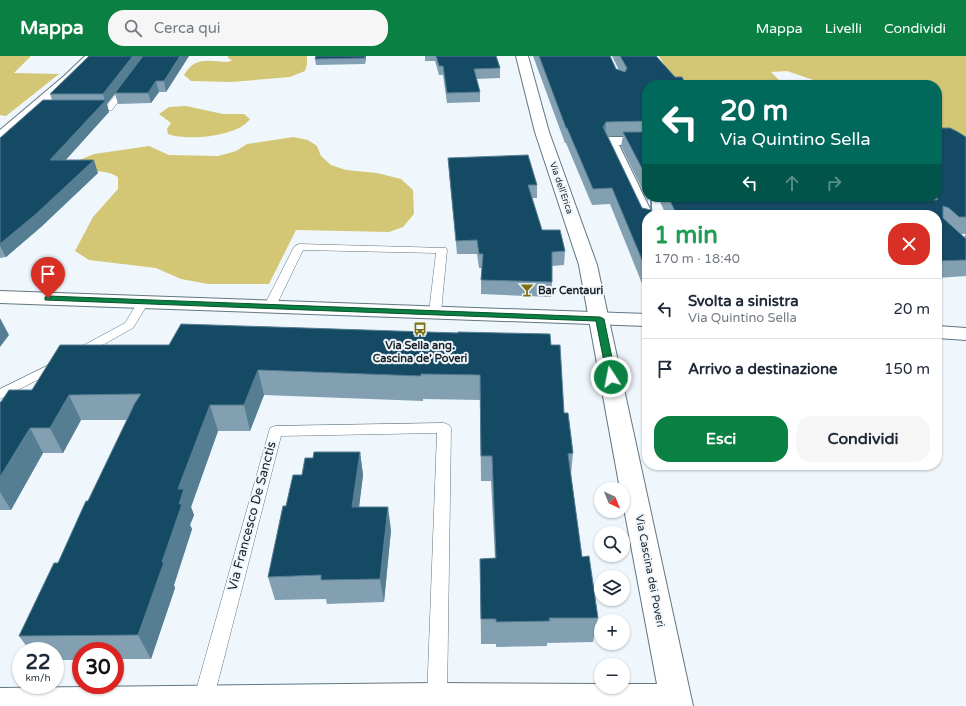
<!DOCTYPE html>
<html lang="it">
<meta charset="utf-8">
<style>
body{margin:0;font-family:"Varela Round",sans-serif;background:#f6f6f7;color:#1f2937;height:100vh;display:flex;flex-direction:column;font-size:15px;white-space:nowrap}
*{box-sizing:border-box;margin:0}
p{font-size:13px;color:#747a83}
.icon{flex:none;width:22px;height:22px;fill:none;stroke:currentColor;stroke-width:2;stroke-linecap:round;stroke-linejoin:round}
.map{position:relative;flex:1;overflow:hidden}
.panel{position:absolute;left:642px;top:154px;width:300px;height:260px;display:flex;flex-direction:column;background:#fff;border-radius:16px;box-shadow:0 1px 3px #0004}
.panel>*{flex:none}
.top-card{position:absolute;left:642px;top:24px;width:300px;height:122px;border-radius:16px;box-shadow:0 1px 3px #0004;background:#00695c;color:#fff;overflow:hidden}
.needle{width:26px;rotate:137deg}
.controls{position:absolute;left:594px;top:426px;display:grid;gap:8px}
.controls a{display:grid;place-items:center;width:36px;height:36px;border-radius:50%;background:#fff;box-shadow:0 1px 3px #0004;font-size:20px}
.speed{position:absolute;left:12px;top:586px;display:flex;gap:8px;font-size:20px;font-weight:700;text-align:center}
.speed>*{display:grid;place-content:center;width:52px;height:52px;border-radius:50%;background:#fff;box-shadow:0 1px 3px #0004;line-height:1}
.speed small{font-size:10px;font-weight:400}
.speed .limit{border:6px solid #d22;background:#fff;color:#111}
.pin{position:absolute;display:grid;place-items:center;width:34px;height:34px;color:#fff;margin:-41px -17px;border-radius:50% 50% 50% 0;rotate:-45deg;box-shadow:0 0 4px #0007}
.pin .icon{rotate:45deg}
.me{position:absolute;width:44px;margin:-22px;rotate:349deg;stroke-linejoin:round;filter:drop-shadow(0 0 3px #0008)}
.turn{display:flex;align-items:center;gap:14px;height:84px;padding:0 12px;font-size:18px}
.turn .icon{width:52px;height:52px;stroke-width:2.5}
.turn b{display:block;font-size:28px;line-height:34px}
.lanes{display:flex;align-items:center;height:38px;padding:0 12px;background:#0003;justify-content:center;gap:20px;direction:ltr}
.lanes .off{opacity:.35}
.round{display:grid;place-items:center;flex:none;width:42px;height:42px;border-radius:16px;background:#f6f6f7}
.summary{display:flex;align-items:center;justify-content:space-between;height:68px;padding:0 12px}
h1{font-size:24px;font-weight:800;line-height:30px;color:#1e9e55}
.cta{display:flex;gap:8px;margin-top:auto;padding:8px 12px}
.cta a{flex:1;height:46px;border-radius:16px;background:#0b8043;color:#fff;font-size:16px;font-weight:800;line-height:46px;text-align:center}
.cta a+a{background:#f6f6f7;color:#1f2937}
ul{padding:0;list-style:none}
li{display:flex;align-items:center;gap:12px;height:60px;padding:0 12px;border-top:1px solid #e0e1e3}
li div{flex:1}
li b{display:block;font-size:15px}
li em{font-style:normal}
header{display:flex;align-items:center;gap:24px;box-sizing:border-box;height:56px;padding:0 20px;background:#0b8043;color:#fff}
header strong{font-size:19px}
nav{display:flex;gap:22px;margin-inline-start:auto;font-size:14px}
.search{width:280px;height:36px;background:#f6f6f7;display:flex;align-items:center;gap:10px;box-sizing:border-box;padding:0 14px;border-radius:16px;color:#747a83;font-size:15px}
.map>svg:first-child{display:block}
</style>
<header>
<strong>Mappa</strong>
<div class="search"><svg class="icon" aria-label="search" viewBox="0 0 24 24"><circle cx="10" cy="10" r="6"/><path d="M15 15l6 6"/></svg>Cerca qui</div>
<nav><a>Mappa</a><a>Livelli</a><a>Condividi</a></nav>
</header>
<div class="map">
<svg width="966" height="650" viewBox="0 0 966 650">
<rect width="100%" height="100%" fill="#eff7fd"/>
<!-- green -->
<path fill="#d3c775" d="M0,0H31L14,17L59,18L6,60L0,59Z
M228,0H307V8L305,15L290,21L231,26L191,25L184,19C195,0 208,5 228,6L232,4L228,2Z
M659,0H966V87L937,75V29H828L787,15L771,16L784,29H676Z
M186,50L223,58H244L250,63C238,81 186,85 168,78L167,73L171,67L159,58L169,51Z
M293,81L308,84L317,90L321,100L331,109L346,114L377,117L401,123L413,134L414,158L403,171L389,176L296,174L269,228H208L181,223L156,212L89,204L75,195L93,161L118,133V121C107,114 94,115 81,115L72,107L94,98L149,90L169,99L218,100L236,95L247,88Z"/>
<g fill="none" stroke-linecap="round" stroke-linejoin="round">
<!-- service casing -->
<g stroke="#627682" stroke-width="1">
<path id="service" d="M145,0H152L112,54H88L87,52L91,50H107Z
M299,188L446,192L447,194L441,256L439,258H431L429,256L436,197L303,194L276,250L274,252H266L264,250L294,191Z
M143,243L147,244L149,246L133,272L81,301H73L71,298L73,295L125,267L139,244Z
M59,304L63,305L65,308L63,311L0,343V333Z
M444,367L449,369L451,372L447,643L444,649H430L427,643L437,377L281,380L213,645L210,650H196L193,645L270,372L275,370Z"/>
</g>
<!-- minor casing -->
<g stroke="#627682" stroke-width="2">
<path id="minor" d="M85,0H98L72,26L5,84L0,85V74L64,20Z
M516,0H528L549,76L597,209L693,650H0V632L437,627L601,628V631H623V628H657L623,447V433H620L579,209L535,76Z
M610,81H647V89H619L653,159H647V169L641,168L639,164L603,85L605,82Z"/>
</g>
<!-- tertiary casing -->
<g stroke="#627682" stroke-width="2">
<path id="tertiary" d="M0,235L647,258V270L0,247Z
M937,270L966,272V284L937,282Z"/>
</g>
<!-- service -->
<use href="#service" fill="#fff" fill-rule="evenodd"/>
<!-- minor -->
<use href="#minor" fill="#fff" fill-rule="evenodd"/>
<!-- tertiary -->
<use href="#tertiary" fill="#fff" fill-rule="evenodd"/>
</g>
<!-- wall -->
<path fill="#82a0b1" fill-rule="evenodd" d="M189,0L166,36H159L151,47L118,48L115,38L107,48L109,56L65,104L98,117L41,171L6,201L0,202V82L52,44L50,38Z
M316,0H366L365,8L316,9L315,3Z
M425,0H496L500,12V22L476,23L480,36V46L447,47L443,19H439L435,5H425Z
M533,0H610L616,13L619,14L612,0H656L647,29V141H649L648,145L621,90L623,80H608L642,152L650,154L651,144L652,159H647V240L610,148L592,149L566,87H565Z
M966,81V220L937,222V159H666L658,141H812L814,144H817L815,141H937ZM961,178H966L964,181Z
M448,102L537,129V142H532L542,174L565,195L564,209L552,210V226L551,241L481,238V224L482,212H479L477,198H457L449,115Z
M551,289L564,357L573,397L571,419L582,501L598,562L593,586L547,587V590L496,591V588H481L480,503L495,502L491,425H481L480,344L423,343V345L264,339L250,375H218L191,451L194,459L190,469L192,473L174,529L175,532L151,603H115V595H81V604H55V595H30L19,580L58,507L127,364H81L63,397H43L11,454H0V346L32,334Z
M360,396L363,419L359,451L391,474L384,546L327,548L326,543L275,544L268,521L286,450L302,419L313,402Z"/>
<!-- shaded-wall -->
<path fill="#567e93" d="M133,0H144L107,48L109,56L55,116L50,104L105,45L103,38Z
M180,0H189L166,36L164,25Z
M365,0H366L365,8Z
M156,25L159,36L151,47L148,37Z
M606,66L605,81L603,71Z
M94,104L98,117L41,171L6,201L0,190V188Z
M0,262L9,279L0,291Z
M258,314L264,339L250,375L244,349Z
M69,339L81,364L63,397L50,372Z
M210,349L218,375L191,451L194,459L190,469L192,473L174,529L175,532L151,603L138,579L162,506L179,448L178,433Z
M30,372L43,397L11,454L0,436V421Z
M360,396L363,419L356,475L352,451Z
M388,451L391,474L384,546L380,523Z"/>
<!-- building -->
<path fill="#154a65" stroke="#567e93" d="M89,0H133L103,38H50Z
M143,0H180L164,25H156L148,37H115Z
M316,0H365V2L315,3Z
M436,0H496L500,12L474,13L480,36L447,37L443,10H439Z
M539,0H610L616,13L625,16L627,12L620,0H656L675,21H682L686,29H647V65L606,66L603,71L642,152L651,154V144L652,159H647V216L612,132L593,133L567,72H566Z
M43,44H106L50,104H94L36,158L0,188V82Z
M937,72H950L958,76L966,81V161H959L949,152L943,150V162L966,183V204L937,205V159H677L668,141H812L814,144H832L834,143L832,141H922L925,144H937L938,143L937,141Z
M623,76H647V122Z
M528,99L537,129H528L542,174H560L565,195L552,196V226L481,224L483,198H479L477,184L456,185L448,102Z
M181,268L458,277V276L550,278L551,289H560L564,357H568L573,397L568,398L582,501L589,500L598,562H549L550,565L496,566V563H481L480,503L496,502L492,400H481L480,319L421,318V320L258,314L244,349H210L178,433H184L179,448H182L162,506H164L138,579L19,580L54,507H58L86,445H88L135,347L141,338L69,339L50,372H30L0,421V346H1L9,334H32L60,289H169Z
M314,396H360L352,451H388L380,523L321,524V519L268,521L283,450H286L293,419H302L305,402H313Z"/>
<!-- route -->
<path fill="#0b8043" stroke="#07532c" d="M48,240L600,261L604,263L616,321L611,324L607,321L596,265L45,244V241Z"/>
<!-- icons -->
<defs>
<g id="bar-bare" transform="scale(1.08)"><path d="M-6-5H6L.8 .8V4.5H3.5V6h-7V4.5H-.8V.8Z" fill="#7d7111" stroke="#eff7fd" stroke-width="2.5" paint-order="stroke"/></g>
<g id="bus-bare" transform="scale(1.08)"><path d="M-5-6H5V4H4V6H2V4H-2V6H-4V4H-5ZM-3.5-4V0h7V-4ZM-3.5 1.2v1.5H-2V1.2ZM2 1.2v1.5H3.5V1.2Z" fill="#7d7111" stroke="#eff7fd" stroke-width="2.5" paint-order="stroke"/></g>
</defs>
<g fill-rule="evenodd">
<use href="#bar-bare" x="527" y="234"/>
<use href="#bus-bare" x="420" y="273"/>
</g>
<g text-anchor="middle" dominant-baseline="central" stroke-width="4" stroke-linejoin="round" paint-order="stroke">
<!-- far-street labels -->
<g font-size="9" fill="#1a2227" stroke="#eff7fd">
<text transform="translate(561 132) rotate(71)">Via dell'Erica</text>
</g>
<!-- poi labels -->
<g font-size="11" font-weight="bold" fill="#1a2227" stroke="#eff7fd" text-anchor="start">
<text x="538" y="234">Bar Centauri</text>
<text x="420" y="289" text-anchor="middle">Via Sella ang.<tspan x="420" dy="13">Cascina de' Poveri</tspan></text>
</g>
<!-- street labels -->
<g font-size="11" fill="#1a2227" stroke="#eff7fd">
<text transform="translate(650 515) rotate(79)">Via Cascina dei Poveri</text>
</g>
<!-- near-street labels -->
<g font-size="13" fill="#1a2227" stroke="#eff7fd">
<text transform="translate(252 460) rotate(-75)">Via Francesco De Sanctis</text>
</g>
</g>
</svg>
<div class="controls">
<a><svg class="needle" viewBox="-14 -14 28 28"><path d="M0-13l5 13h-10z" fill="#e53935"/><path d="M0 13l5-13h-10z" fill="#747a83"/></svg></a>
<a><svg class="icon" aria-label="search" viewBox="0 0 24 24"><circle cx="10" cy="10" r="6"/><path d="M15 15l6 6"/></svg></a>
<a><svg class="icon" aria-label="layers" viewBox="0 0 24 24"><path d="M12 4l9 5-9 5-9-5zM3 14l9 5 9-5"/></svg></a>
<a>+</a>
<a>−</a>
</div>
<div class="speed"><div>22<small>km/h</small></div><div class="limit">30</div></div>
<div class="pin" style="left:48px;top:242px;background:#d93025"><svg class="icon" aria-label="arrive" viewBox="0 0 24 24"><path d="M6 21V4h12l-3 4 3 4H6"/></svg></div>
<svg class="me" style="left:611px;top:321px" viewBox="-20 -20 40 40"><circle r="17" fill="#0b8043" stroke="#fff" stroke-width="3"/><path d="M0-11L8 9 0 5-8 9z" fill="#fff"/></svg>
<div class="top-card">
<div class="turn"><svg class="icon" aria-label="left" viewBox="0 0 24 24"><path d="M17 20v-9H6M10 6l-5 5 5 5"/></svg><div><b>20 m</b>Via Quintino Sella</div></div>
<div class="lanes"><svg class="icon" aria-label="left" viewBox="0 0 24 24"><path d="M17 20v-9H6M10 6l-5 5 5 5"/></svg><svg class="icon off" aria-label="ahead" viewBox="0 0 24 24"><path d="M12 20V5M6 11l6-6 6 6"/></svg><svg class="icon off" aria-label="right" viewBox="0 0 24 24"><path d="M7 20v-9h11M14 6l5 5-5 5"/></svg></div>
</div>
<section class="panel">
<div class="summary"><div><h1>1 min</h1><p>170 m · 18:40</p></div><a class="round" style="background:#d93025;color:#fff"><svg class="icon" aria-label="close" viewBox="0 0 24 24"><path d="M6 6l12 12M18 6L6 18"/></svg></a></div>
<ul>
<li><svg class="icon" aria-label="left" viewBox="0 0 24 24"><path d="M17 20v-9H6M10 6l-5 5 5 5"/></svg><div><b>Svolta a sinistra</b><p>Via Quintino Sella</p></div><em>20 m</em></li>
<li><svg class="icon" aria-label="arrive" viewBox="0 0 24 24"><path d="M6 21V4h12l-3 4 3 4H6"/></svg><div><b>Arrivo a destinazione</b></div><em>150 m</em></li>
</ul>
<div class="cta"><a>Esci</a><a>Condividi</a></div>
</section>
</div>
